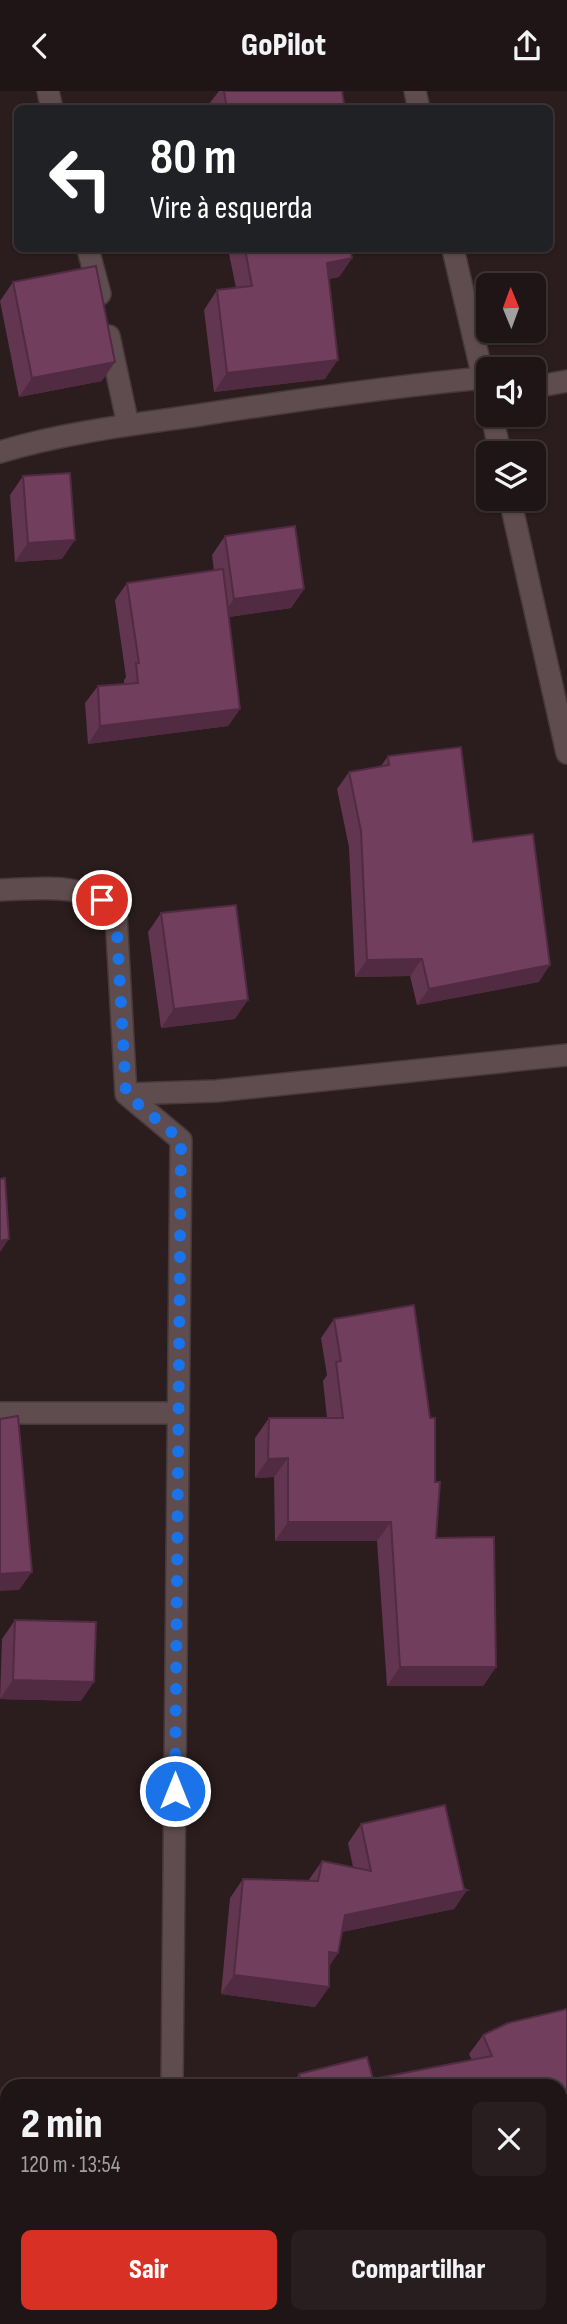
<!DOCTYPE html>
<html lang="pt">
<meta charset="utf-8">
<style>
body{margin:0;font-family:"Sofia Sans Condensed",sans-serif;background:#281e1f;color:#f1f3f6;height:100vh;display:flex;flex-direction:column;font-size:26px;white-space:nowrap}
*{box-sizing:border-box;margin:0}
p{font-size:23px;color:#a29fa1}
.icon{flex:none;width:38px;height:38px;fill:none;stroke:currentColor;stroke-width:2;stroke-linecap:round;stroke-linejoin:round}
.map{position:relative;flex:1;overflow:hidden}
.panel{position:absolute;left:0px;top:1988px;width:567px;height:245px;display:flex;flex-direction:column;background:#201516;border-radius:21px 21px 0 0;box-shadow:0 2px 5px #0004,0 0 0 2px #3d3435}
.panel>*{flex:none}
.top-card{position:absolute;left:14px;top:14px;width:539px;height:147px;border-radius:10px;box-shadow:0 2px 5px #0004,0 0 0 2px #3d3435;background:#202124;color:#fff;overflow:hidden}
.needle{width:46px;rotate:359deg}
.controls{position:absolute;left:476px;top:182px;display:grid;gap:14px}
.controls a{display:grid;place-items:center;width:70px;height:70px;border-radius:10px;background:#201516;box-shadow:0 2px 5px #0004,0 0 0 2px #3d3435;font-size:35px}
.pin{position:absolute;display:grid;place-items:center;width:60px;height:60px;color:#fff;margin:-30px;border:4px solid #fff;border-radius:50%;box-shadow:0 2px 7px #0007}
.me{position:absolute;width:77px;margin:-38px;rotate:0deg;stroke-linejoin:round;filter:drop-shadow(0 0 5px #0008)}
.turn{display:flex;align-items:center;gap:24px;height:147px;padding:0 21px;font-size:32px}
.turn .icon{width:91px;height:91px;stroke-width:2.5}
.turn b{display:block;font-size:49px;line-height:60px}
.round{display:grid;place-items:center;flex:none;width:74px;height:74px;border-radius:10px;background:#281e1f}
.summary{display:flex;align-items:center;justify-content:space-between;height:119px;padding:0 21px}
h1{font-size:42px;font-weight:800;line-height:52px}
.primary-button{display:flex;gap:14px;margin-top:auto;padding:14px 21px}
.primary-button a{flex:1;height:80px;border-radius:10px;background:#d93025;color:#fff;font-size:28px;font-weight:800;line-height:80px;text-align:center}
.primary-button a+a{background:#281e1f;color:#f1f3f6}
header{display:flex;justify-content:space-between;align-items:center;height:91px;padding:0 21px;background:#201516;font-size:32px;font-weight:800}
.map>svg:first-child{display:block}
</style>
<header><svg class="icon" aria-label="back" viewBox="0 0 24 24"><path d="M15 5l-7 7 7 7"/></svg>GoPilot<svg class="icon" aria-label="share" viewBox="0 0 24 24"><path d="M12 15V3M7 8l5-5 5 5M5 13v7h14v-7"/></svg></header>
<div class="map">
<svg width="567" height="2233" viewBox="0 0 567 2233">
<rect width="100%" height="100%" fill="#2b1c1d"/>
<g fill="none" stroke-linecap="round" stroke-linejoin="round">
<!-- minor casing -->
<g stroke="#46393b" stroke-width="24">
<path id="minor" d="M48,0L52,18
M415,0L419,18
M88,158L100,203
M453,158L488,308
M109,245L128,334
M534,296L567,290
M492,324L500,362
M0,361C62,342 129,334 193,325C290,310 386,296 483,287
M510,408L567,662
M0,799C45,798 82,789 116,823L126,1003
M0,1322H178
M172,1995L181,1049L126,1003L216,1000L567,964
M170,2233V2226"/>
</g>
<!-- minor -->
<use href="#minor" stroke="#5f4c4e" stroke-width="21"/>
</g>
<!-- wall -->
<path fill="#623550" d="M219,0H342L345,18H210L209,13Z
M228,158H350L352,167L339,186L329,188L325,288L214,301L204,219L217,199L236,197Z
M13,191L102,290L19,306L0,210Z
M23,385L62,468L15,471L10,404Z
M225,445L304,498L291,517L229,526L240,618L228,635L88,653L85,612L98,595L124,593V589L126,586L115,509L127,492L214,480L212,464Z
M388,665L473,751L539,891L417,914L410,885L355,886L349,756L337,698L349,681L381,675Z
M161,822L235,928L161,937L148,841Z
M334,1228L496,1576L483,1595H387L377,1450H275L274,1386L255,1387V1347L269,1327H327L323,1290L327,1284L321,1247Z
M15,1529L81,1610L0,1608L2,1548Z
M361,1733L467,1799L454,1818L342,1841L338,1862L329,1875V1896L315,1916L221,1903L230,1807L243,1788L308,1790L322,1770L353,1776L348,1752Z
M567,1918V2163L560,2165V1995H290L299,1983L373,1988L472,1969L469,1963L483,1944Z
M338,2226H422L423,2233H339Z"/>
<!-- shaded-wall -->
<path fill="#502b41" d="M352,167L339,186L313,191L327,172Z
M338,269L325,288L214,301L227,282Z
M115,271L102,290L19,306L32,287Z
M75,449L62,468L15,471L28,452Z
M304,498L291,517L221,527L234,508Z
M240,618L228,635L88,653L100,635Z
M422,868L410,885L355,886L367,869Z
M550,874L539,891L417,914L429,898Z
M248,909L235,928L161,937L174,918Z
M9,1148L0,1161V1150Z
M288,1367L274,1386L255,1387L268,1368Z
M288,1431H391L377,1450H275Z
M32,1481L19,1499L0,1500V1483Z
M400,1576H496L483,1595H387Z
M13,1589L94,1591L81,1610L0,1608Z
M467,1799L454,1818L332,1843L345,1824Z
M329,1861L338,1862L325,1882Z
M234,1884L329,1896L315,1916L221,1903Z
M567,2147V2163L560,2165V2149Z
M0,2176L7,2178V2200L0,2198Z"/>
<!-- building -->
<path fill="#723e5d" stroke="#502b41" stroke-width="2" d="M224,0H342L345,18H227Z
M245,158H350L352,167L327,172L338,269L227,282L217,199L252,195Z
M96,175L115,271L32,287L13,191Z
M70,382L75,449L28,452L23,385Z
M295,435L304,498L234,508L225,445Z
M223,478L240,618L100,635L98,595L138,592L136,572H139L127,492Z
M461,656L473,751L533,743L550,874L429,898L422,868L367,869L361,740L349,681L389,674L388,665Z
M236,814L248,909L174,918L161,822Z
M5,1087L9,1148L0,1150V1088Z
M414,1214L430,1327H435V1391H440L436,1447L494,1446L496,1576H400L391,1431H288V1367L268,1368L269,1327H343L336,1271L341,1270L334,1228Z
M18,1325L32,1481L0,1483V1328Z
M15,1529L96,1531L94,1591L13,1589Z
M445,1714L464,1798L467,1799L345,1824L338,1862L329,1861V1896L234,1884L243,1788L318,1790L322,1770L371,1780L361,1733Z
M567,1918V2147L560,2149V1995H301L299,1983L367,1966L373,1988L492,1965L483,1944L508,1932Z
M1,2115L7,2117V2178L0,2176V2121Z
M354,2226H422L423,2233H356Z"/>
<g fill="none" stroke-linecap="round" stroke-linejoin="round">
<!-- route -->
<path stroke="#1a73e8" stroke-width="12" stroke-dasharray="0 21.6" d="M102,809L116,823L126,1003L181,1049L175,1700"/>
</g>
</svg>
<div class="controls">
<a><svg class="needle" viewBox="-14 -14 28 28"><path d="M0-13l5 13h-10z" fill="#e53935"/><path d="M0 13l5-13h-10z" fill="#a29fa1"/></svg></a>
<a><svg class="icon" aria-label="sound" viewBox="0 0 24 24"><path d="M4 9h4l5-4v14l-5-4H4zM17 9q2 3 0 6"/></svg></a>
<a><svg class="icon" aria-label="layers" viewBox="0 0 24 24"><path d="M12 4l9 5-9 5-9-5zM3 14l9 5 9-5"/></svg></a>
</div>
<div class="pin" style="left:102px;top:809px;background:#d93025"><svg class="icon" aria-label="arrive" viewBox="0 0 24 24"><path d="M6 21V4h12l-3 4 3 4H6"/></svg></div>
<svg class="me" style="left:175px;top:1700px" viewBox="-20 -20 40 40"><circle r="17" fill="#1a73e8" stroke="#fff" stroke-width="3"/><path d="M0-11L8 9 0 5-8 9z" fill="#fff"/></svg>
<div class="top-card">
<div class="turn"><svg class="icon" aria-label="left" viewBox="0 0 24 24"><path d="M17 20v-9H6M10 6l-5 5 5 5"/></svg><div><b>80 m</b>Vire à esquerda</div></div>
</div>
<section class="panel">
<div class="summary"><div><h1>2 min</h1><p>120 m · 13:54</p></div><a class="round"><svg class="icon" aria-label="close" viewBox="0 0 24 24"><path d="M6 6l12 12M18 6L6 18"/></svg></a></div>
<div class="primary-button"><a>Sair</a><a>Compartilhar</a></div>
</section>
</div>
